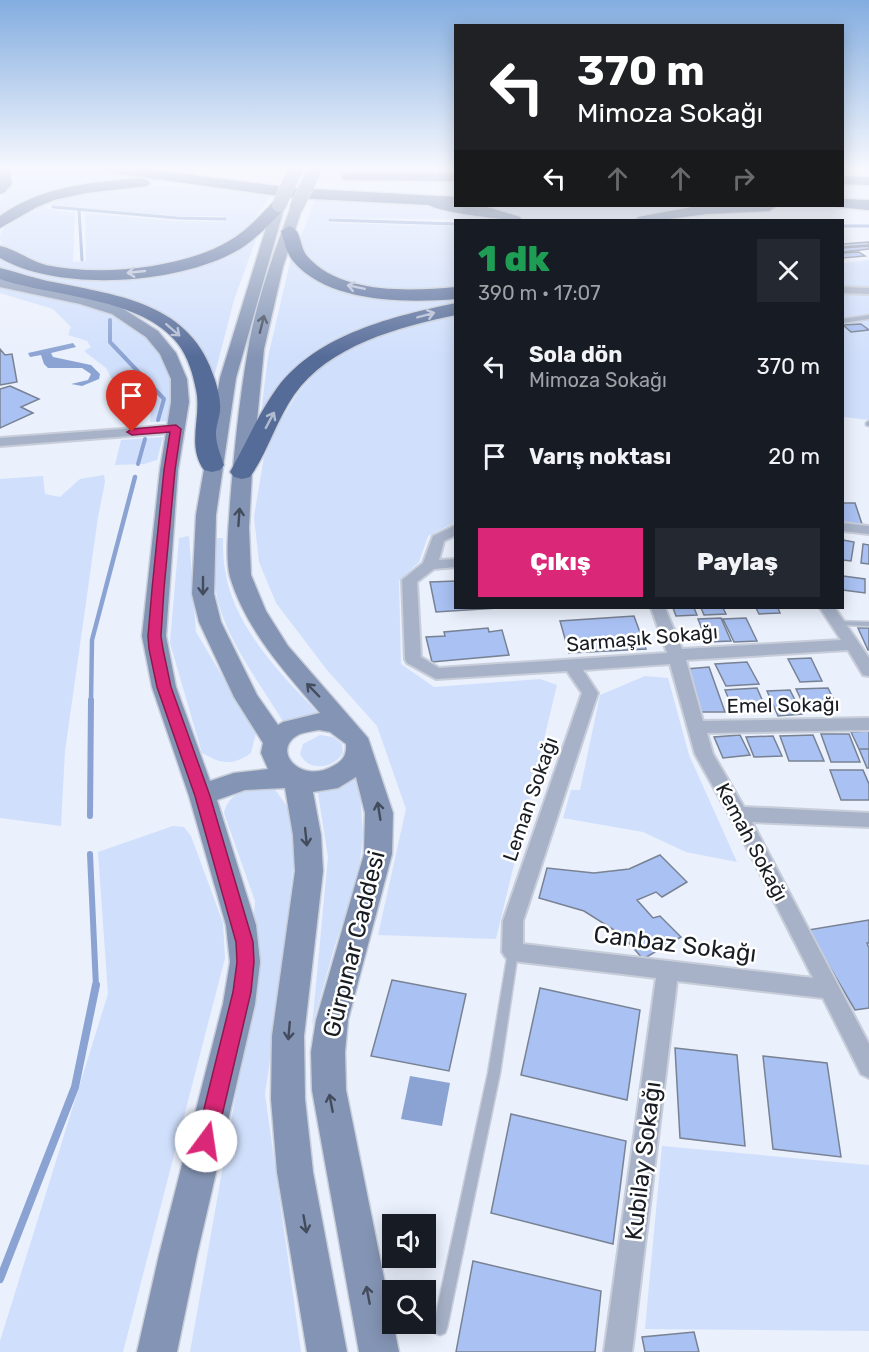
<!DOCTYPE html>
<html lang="tr">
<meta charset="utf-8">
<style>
body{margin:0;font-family:Rubik,sans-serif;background:#242831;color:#f1f3f6;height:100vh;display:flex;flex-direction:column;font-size:22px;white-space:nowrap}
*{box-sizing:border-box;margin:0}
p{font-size:20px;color:#9ea1a6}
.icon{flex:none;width:33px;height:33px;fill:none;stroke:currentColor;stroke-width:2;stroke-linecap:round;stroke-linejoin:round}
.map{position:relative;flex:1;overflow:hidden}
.sheet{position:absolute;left:454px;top:219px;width:390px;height:390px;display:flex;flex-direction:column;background:#171b24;border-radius:0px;box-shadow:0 3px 15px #0003}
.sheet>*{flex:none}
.banner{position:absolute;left:454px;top:24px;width:390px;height:183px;border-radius:0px;box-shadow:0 3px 15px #0003;background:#202124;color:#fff;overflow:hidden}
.fabs{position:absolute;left:382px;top:1214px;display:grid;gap:12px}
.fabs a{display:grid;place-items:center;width:54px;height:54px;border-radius:0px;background:#171b24;box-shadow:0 3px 15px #0003;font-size:30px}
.pin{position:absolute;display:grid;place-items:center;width:51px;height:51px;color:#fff;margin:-62px -26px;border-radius:50% 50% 50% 0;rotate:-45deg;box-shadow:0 0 6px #0007}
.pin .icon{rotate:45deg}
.me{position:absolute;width:66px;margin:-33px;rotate:14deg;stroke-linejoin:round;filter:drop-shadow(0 0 4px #0008)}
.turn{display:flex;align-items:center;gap:21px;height:126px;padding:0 24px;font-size:27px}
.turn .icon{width:78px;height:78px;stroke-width:2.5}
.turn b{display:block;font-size:42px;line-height:51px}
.lanes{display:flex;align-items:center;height:57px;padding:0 24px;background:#0003;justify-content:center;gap:30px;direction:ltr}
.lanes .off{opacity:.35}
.round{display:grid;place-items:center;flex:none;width:63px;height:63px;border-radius:0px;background:#242831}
.headline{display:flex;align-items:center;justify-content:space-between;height:102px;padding:0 24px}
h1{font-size:36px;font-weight:800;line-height:45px;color:#1e9e55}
.action{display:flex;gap:12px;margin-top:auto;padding:12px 24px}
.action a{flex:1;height:69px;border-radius:0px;background:#db2777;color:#fff;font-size:24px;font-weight:800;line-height:69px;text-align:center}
.action a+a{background:#242831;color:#f1f3f6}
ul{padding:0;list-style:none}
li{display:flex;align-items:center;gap:18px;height:90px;padding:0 24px}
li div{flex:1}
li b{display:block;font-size:22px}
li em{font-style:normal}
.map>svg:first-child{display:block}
</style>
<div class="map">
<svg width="869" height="1352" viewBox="0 0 869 1352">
<rect width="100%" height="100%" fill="#eaf0fc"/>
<!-- green -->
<path fill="#d0dffc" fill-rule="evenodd" d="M12,169H102L169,181C131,181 29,194 0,216V202L15,180Z
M330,169H456V175L411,176L328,173Z
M132,185L206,187L271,193C252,226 242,238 207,254C162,273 87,275 40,265C32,264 24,258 16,253C9,250 1,247 0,239C0,219 44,201 60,196C82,189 108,189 132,185ZM49,205L177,216H224V222L176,221L85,213L86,261L73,262L75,213L43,208Z
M316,197L444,206L508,220L331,218V223L456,226V289C411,292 369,293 327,272C321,269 312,266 307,260C303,256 301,249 298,244Z
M465,206H716L674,211L632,220H523Z
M258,234L234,300L213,381L203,352L190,333L170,319L115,296L19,274L0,267V258L16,267L50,276L102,277L159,272Z
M291,258L348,289L456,295V305L373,327L261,414L268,357Z
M869,260V420L843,417V263Z
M0,282L110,308L157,342L175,385L172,421L150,422L151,413L121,415L123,411L118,403L127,396L116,393L117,389L106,368L84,351L91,347L87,341L68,335L71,327L53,309L0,293Z
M456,312V522L428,536L419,562L399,581L401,664L434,687L540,679L557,685L496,939L378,935L406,809L377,726L327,670L276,603L259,562L254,517L264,457L280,422L297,394L316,372L339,354L378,334Z
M163,437L157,460L144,464L115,465L121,440Z
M104,475L105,482L98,517L65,751L61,826L0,818V479L43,476L45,494L60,497L80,479Z
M189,536L196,632L256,733L251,753C233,766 221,764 202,753L170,643L179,538Z
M216,538H223C223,548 223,559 225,570C233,626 281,675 319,714L284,723C261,685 230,645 218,602C213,581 215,559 216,538Z
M645,676L668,678L689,755L737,862L686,852L643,832L563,818L571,790H580L600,695Z
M320,735L333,737L342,744L343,753C334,769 308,772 300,754L303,744Z
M359,777L363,835L358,879L335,945L312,1027L328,857L317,787L345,784Z
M254,786L274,788L289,809L296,845L273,1040L265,1094L301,1352H190L246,1037L255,901L224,813C228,797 239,792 254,786Z
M173,826L184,827L191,836L223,923L225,958L123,1352H0V1341L108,994L98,852Z
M662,1146L869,1165V1331L645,1329Z"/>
<!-- water -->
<path fill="#8ba3d3" d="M73,343L76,347L51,353L53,357L91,365L100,374L99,379L82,386L71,384L88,380L91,374L82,368H48L44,364L41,355L30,357L28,353Z
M410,1076L450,1083L442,1126L401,1119Z"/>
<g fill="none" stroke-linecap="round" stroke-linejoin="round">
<!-- stream-far4 -->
<path stroke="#8ba3d3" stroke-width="3" d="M53,207L177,218L225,219
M79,210L82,260
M330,220L456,224
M843,226H869"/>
<!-- stream-far3 -->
<path stroke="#8ba3d3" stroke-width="4" d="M110,320V342L164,399L158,420
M138,464L145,439"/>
<!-- stream-far2 -->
<path stroke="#8ba3d3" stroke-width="4.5" d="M91,701L92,640L135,477"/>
<!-- stream-far1 -->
<path stroke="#8ba3d3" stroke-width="6" d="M90,816L91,700
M90,854L96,987"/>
<!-- stream -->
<path stroke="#8ba3d3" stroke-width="8" d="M0,1279L75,1087L96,985"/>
</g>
<!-- building -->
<path fill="#a9c1f3" stroke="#788293" stroke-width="1.5" d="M869,242V245L843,247V244Z
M869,246V249L843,252V248Z
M859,252L865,256L843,258V253Z
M861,324L869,330L851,332L843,325Z
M0,349L5,355L12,354L17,382L0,385Z
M10,386L39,399L21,407L33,413L0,428V389Z
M843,503H855L862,524L843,523Z
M843,540L854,542L851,561L843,560Z
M863,544L869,545V564L861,563Z
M843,576L865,579V593L843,590Z
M456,581V608H498L436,612L430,582Z
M673,608H694L697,615L676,616Z
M701,608H723L726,614L704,615Z
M756,608H778L780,613L759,614Z
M634,616L646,649L569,653L560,621Z
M721,618L731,641L707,642L698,619Z
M746,618L757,641L734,642L723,619Z
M488,628L489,632L502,630L509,655L432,662L426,637L445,636L444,632Z
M858,628H869V650H868Z
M811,658L822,681L800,682L788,659Z
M747,662L759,684L726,686L715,664Z
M709,667L725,712H700L686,669Z
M757,688L767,711L734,712L725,690Z
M828,688L839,710L807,712L796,689Z
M790,690L802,714L778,716L767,691Z
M869,731V749H859L851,732Z
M821,734H849L860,762H831Z
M740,735L750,755L723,758L714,737Z
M813,735L824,761H789L780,736Z
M773,736L782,756L754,757L746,737Z
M859,749H869V768H867Z
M830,770H863L869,784V800H841Z
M660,855L687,882L662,897L656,892L637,900L653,918L660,916L681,937L643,959L622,935L584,911L539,898L547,868L594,873L629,869Z
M869,920V943H867L869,948V1008L855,1010L808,930Z
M392,980L466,994L449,1071L371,1056Z
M540,988L640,1010L627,1100L521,1075Z
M675,1048L737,1055L745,1146L680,1138Z
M763,1056L827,1063L841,1157L773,1149Z
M511,1114L626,1141L613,1244L491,1213Z
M473,1261L601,1291L595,1352H456Z
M694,1332L699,1352H645L642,1337Z"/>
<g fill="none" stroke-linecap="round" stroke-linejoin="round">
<!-- lane casing -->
<g stroke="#c8ced9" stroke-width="3">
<path id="lane" d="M869,315V319L843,323V319Z
M869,421V426L866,425V423Z
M836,621L869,622V626L839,625H836L835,623Z
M513,948L517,949L518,952L500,1073L447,1328L445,1333L440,1335L435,1333L433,1328L488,1073L508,952L509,949Z"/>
</g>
<!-- street casing -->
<g stroke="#c8ced9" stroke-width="4">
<path id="street" d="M843,287L869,288V294L843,293Z
M176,425L180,426L182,429L180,432L0,446V438Z
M843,523L869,526V534L843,531Z
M456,525V535L444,541L439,560L456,559V567L434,569L417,582L421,657L439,668L667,653L651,608H665L682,649L841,640L820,608H835L869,658V676L863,675L848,650L686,660L703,721L869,718V730L707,733L713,754L744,807L869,813V827L752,822L869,1044V1078L861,1074L823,998L677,981L632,1352H604L656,978L513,961L506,958L502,952L503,921L582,693L567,671L436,679L407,663L405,659L402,580L423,563L433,536ZM670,664L695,754L743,840L813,978L523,944V921L598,693L583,670Z"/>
</g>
<!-- secondary casing -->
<g stroke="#c8ced9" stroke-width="3">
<path id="secondary" d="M279,201L285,205L236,378L216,515L214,594L221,622L257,695L278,725L283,722L320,713C285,672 246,630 230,577C225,558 229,524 230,504C234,453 239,401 248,350C256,301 274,253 291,206L297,202L303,206L283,267L264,349L252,472L249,528L251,575L266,611L288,646L368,738L393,813L392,854L348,1020L345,1052L346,1090L399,1352H359L312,1090L311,1052L316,1020L364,854L365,813L356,777L338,788L313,792L321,835L323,871L304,1036L305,1099L313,1172L347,1352H307L277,1172L271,1099L272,1036L295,871L293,835L285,788L245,790L217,800L256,925L260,962L255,1004L197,1255L177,1352H137L159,1255L223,1004L230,962L226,925L189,796L152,687L142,636L160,470L171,402V379L160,354L146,337L112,314L80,304L0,287V279L83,296L122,308L158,331L176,353L187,379L189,402L178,470L166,636L176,687L210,781L234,773L268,769L261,753L263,743L234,697L199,622L192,594L196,515L220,378L273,205ZM319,730L330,732L346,744C347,755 343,761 333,766C300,785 269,749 300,734C306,732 313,731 319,730Z"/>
</g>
<!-- highway casing -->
<g stroke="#c8ced9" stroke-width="3">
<path id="highway" d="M0,169H10L12,184L5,192L0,194Z
M105,169H145L294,188L456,197V206H484L520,217L522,220C509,221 438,212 429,205L294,198L112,173Z
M349,173H456V181L344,180L342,177L344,174Z
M843,176L869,177V185L843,184Z
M142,178L147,180L150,183L147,186L86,193L54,200L37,207L0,228V216C41,186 93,182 142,178Z
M843,199L869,200V210L837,207L836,206H843Z
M279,200L285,202L287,205L285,208C271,223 257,238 240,249C182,284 60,293 0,258V246C18,250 32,263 51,266C102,276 184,268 229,241C246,231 260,216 273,202Z
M697,206H777L769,211L706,214L662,220H636L638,217Z
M289,226C302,229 299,246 307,256C341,295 410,291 456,287V299C406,303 328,303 293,261C286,252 284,241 281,231Z
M0,268C18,272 35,279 53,282C120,296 192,303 215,380C218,390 221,401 220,411C219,419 216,426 216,434C216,445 221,455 224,465L220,470L212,472L204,470C186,445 202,417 196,390C193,374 188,357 178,344C142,297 52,297 0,279Z
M456,303V315C399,327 329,345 294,395C276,421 268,452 250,477L242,479L234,477L230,472C246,444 258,414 277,388C317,334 394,316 456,303Z"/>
</g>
<!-- lane -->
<use href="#lane" fill="#a7b2c8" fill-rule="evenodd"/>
<!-- street -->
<use href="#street" fill="#a7b2c8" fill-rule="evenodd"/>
<!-- secondary -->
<use href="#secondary" fill="#8494b4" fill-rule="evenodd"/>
<!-- highway -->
<use href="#highway" fill="#556b98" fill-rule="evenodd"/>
<!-- secondary-bridge casing -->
<g stroke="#c8ced9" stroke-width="15" stroke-linecap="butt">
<path id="secondary-bridge" d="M279,205L296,169
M297,206L315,169"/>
</g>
<!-- secondary-bridge -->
<use href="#secondary-bridge" stroke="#8494b4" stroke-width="14"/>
</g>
<!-- one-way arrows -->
<defs><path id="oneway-shaft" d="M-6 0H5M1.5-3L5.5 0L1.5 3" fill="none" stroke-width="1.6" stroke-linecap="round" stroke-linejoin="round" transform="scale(1.5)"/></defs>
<g stroke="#b2bcd1">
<use href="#oneway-shaft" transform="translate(136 272) rotate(174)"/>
<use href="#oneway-shaft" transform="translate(356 287) rotate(-168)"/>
<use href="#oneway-shaft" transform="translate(426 315) rotate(-15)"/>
<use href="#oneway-shaft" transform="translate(173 330) rotate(41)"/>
<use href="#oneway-shaft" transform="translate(270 420) rotate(-62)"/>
</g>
<g stroke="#434c5d">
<use href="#oneway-shaft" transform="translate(262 324) rotate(-76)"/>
<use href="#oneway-shaft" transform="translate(239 517) rotate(-86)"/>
<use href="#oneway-shaft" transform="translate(203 586) rotate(90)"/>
<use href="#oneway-shaft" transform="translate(313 690) rotate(-134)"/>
<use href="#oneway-shaft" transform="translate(379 811) rotate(-99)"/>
<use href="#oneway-shaft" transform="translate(306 837) rotate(84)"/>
<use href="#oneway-shaft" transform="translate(289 1031) rotate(95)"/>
<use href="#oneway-shaft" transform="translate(331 1103) rotate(-101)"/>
<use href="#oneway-shaft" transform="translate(305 1224) rotate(80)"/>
<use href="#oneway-shaft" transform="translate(368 1295) rotate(-101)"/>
</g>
<!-- sky -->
<linearGradient id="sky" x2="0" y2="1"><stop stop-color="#83ade0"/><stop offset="0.47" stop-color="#f6f8fe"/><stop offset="1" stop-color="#f6f8fe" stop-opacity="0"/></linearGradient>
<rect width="869" height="358" fill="url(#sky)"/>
<!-- route -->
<path fill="#db2777" stroke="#8e194d" stroke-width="1.5" d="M176,425L181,429L175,470L164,589L161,636L163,649L171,687L210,796L253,942L254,962L251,992L216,1141L213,1148L206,1150L199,1148L196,1141L233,992L237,962L236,942L195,796L157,687L149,649L148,636L152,589L164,470L170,432L132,435L127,432L132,429Z"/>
<g text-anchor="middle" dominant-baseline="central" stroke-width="5" stroke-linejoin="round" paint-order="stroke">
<!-- street labels -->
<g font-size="20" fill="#181c23" stroke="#fff">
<text transform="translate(642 638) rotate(-5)">Sarmaşık Sokağı</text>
<text transform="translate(783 705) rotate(-1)">Emel Sokağı</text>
<text transform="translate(530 799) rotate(-71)">Leman Sokağı</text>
<text transform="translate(752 842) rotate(62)">Kemah Sokağı</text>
</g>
<!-- near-street labels -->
<g font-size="24" fill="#181c23" stroke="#fff">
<text transform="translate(354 944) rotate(-76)">Gürpınar Caddesi</text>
<text transform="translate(675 944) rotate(7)">Canbaz Sokağı</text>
<text transform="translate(643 1161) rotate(-83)">Kubilay Sokağı</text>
</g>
</g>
</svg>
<div class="fabs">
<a><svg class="icon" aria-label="sound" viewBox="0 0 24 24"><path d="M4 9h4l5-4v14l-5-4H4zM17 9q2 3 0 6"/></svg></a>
<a><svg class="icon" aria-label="search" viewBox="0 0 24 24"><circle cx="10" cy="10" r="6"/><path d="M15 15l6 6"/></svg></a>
</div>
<div class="pin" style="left:132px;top:432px;background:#d93025"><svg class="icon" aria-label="arrive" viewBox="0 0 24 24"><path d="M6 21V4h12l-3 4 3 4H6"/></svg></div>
<svg class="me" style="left:206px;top:1141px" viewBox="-20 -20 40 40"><circle r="19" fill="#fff"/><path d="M0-13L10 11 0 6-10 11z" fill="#db2777"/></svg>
<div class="banner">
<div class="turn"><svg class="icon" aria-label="left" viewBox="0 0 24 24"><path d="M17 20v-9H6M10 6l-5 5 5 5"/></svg><div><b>370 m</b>Mimoza Sokağı</div></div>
<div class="lanes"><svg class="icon" aria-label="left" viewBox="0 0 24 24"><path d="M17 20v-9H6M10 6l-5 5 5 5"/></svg><svg class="icon off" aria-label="ahead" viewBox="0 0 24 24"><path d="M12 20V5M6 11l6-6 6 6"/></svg><svg class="icon off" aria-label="ahead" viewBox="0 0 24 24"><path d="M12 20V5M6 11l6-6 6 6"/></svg><svg class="icon off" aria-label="right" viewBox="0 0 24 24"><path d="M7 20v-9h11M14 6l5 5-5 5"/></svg></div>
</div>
<section class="sheet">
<div class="headline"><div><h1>1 dk</h1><p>390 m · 17:07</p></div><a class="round"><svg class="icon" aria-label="close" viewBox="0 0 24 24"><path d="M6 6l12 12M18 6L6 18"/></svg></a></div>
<ul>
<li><svg class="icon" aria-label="left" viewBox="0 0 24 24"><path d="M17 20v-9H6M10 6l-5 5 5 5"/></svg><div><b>Sola dön</b><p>Mimoza Sokağı</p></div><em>370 m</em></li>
<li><svg class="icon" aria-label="arrive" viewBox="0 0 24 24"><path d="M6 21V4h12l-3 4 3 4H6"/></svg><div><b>Varış noktası</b></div><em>20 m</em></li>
</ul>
<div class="action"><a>Çıkış</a><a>Paylaş</a></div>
</section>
</div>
